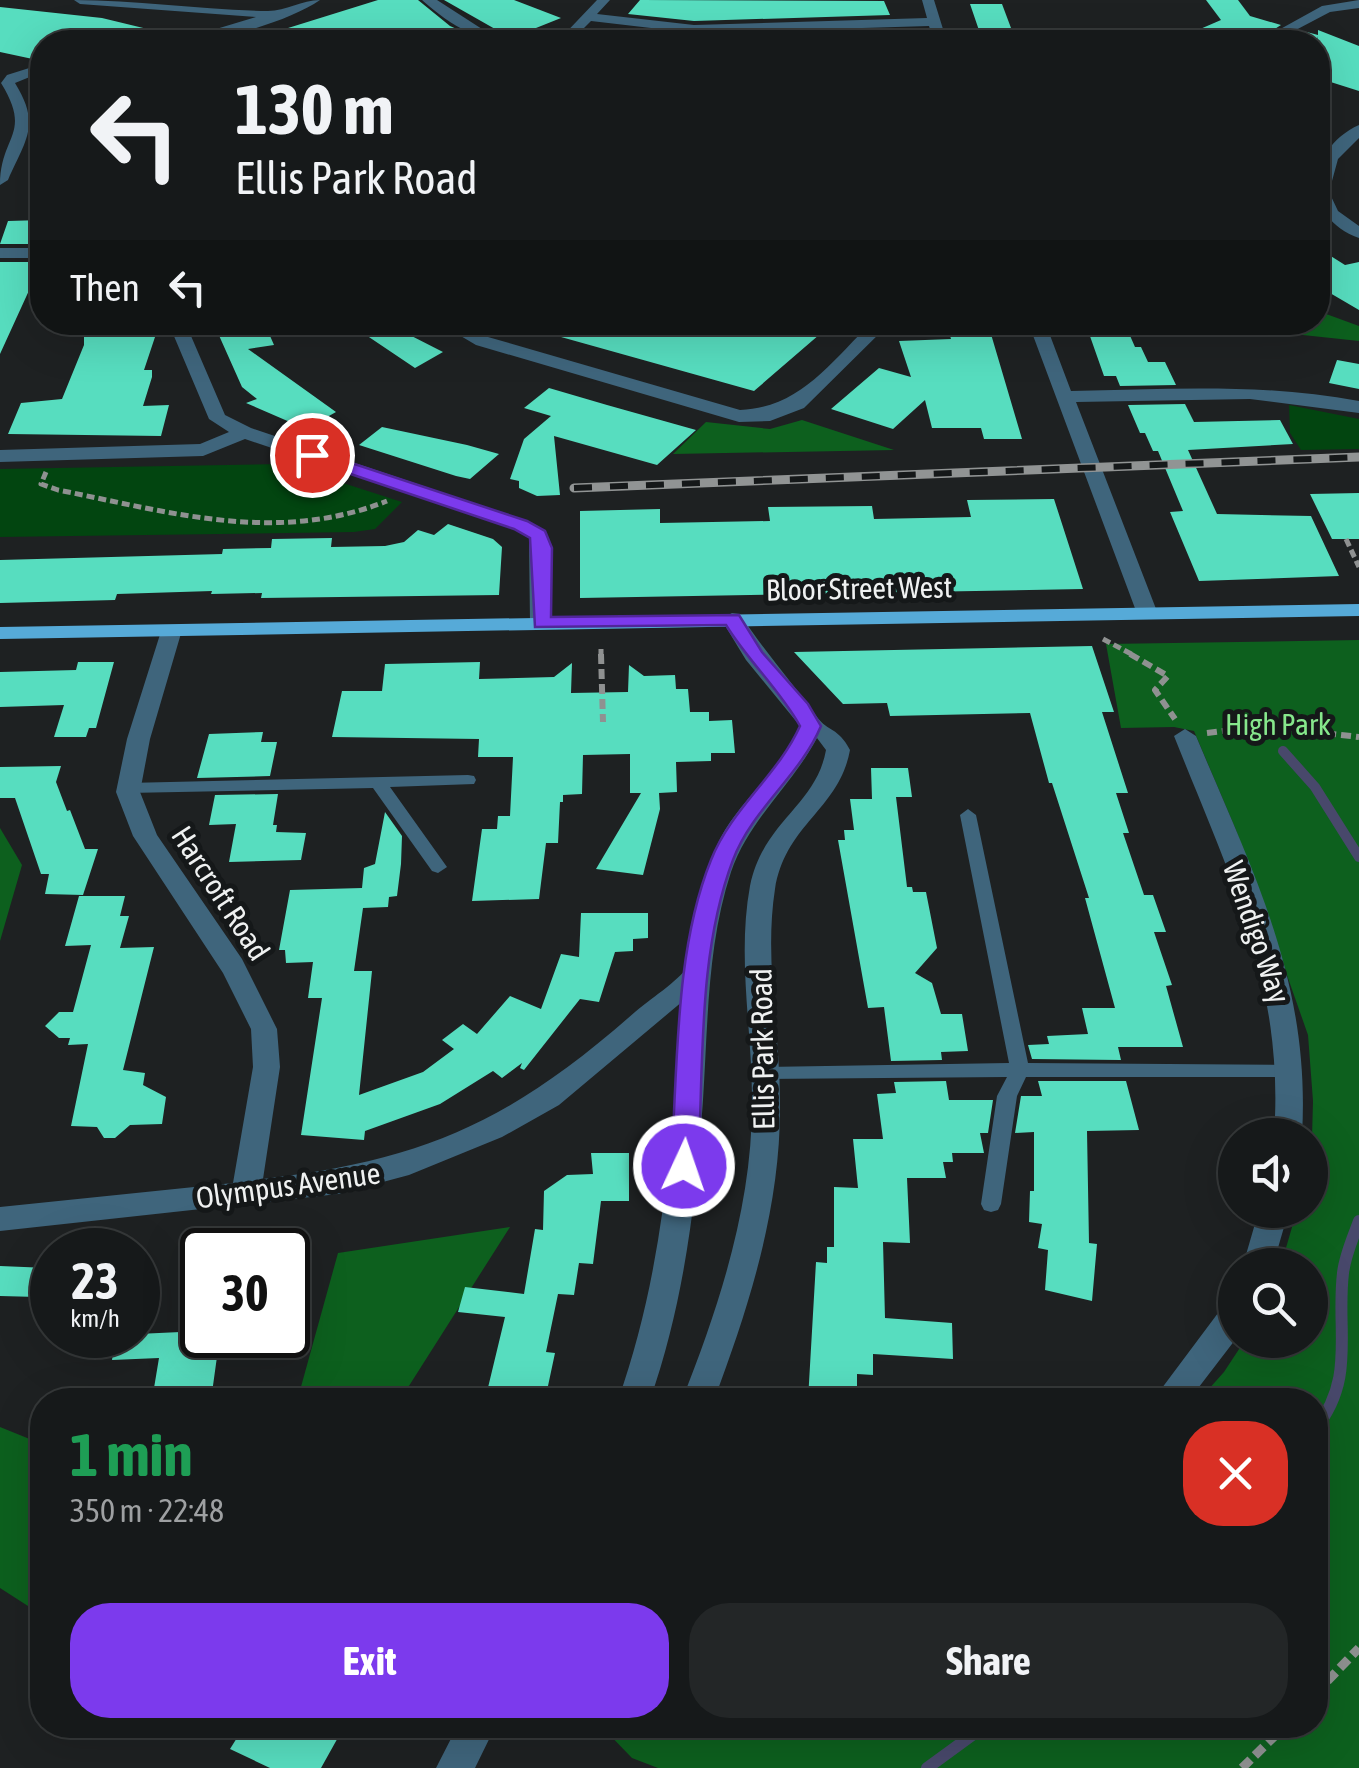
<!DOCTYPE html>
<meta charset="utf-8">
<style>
body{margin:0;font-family:"Asap Condensed",sans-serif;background:#232627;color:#f1f3f6;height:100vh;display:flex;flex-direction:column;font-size:38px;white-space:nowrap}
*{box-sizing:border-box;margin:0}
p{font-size:32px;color:#9ea0a2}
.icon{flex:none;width:55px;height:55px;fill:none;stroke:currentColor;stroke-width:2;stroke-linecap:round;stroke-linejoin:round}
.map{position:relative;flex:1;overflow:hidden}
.sheet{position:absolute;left:30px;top:1388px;width:1298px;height:350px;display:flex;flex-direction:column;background:#16191a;border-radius:40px;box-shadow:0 10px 40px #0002,0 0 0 2px #353839}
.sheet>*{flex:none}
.banner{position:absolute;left:30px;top:30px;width:1300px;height:305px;border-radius:40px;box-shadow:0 10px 40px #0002,0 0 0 2px #353839;background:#16191a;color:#f1f3f6;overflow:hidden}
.tools{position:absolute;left:1218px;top:1118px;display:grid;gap:20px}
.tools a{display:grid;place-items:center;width:110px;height:110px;border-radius:50%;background:#16191a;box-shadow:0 10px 40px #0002,0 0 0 2px #353839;font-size:50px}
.speed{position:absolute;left:30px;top:1228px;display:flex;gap:20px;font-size:50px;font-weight:700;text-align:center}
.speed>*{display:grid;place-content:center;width:130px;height:130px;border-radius:50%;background:#16191a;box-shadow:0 10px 40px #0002,0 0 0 2px #353839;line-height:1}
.speed small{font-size:25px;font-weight:400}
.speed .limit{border:5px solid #111;border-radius:15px;background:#fff;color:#111}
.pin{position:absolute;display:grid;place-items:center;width:85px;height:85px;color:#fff;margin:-42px;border:5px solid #fff;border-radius:50%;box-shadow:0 2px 10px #0007}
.me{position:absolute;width:110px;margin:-55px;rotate:3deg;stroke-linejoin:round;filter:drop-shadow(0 0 8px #0008)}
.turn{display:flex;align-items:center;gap:35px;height:210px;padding:0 40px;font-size:45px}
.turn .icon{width:130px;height:130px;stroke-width:2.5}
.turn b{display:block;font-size:70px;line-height:85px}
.then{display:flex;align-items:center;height:95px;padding:0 40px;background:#0003;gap:20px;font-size:38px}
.round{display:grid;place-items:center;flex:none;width:105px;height:105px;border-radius:40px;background:#232627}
.summary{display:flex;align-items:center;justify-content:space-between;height:170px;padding:0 40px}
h1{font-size:60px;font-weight:700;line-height:75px;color:#1e9e55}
.button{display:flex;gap:20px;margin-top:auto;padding:20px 40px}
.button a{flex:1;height:115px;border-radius:40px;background:#7c3aed;color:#fff;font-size:40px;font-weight:700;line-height:115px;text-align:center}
.button a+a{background:#232627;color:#f1f3f6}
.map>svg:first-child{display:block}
</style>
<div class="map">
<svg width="1359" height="1768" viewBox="0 0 1359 1768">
<rect width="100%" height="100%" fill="#1e2122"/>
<!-- green -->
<path fill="#024510" d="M1289,405L1359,419V449L1301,450L1290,433Z
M284,464L402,502L375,529L354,532L0,537V469Z"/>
<!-- forest -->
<path fill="#0d601e" d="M1318,311L1359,326V341L1190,323L1318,322Z
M802,420L894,450L673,454L706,422L770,429Z
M1359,640V1768H658L632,1758L600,1725H1315V1400H1199L1224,1372L1245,1340H1310V1265H1281L1297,1210H1310L1313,1101L1308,1035L1236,830L1194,731L1174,727L1121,728L1106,644Z
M0,828L22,865L0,941Z
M510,1227L400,1400H288L299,1394L338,1253Z
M0,1427L42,1444V1615L0,1588Z"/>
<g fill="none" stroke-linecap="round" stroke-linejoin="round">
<!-- stream-far1 -->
<path stroke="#48486b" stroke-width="10" d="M1283,751L1315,787L1359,857"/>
<!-- stream -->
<path stroke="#48486b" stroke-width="12" d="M1315,1429C1356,1379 1336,1331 1343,1273C1345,1255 1353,1238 1359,1221
M927,1768L986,1725"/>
</g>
<!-- building -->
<path fill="#57ddbf" d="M378,0H418L450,26L485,42H273L272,33Z
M444,0H514L561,18L511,38Z
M640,0L884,1L890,15L694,21L628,14Z
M1206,0H1238L1250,16L1281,25L1254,42H1170L1221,20Z
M970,4H1002L1011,28H1006L1012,42H983Z
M0,7L102,18L164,33L163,42H42V61L0,52Z
M615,28L694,37L897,31L902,42H602Z
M1318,30L1359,46V91L1318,78V36L1317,42H1280L1303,31L1318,35Z
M42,220V244H0L8,221Z
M1318,248L1345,265L1359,262V310L1318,286Z
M0,262H42L0,354Z
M84,322H160L144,370H152V377L143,406L169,405L161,436L8,434L21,403L62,399L84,345Z
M213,322H264L274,345L248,349L336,412L306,429L246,403L257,399L242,387Z
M537,322H834L754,391L536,330Z
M1085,322H1124L1135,347H1141L1148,362H1165L1176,385L1120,386L1116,376H1104Z
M988,324L1022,439H984L981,428H932L925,400L893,429L831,409L879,368L911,377L899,341L951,339L947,325Z
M390,325L443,352L415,368L360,331Z
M1337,360L1359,364V389L1329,383Z
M549,388L607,405L696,430L657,465L554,436L560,495L537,496L519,488V481L510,479L524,439L551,416L524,408Z
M1185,404L1194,422L1280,420L1293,444L1188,450L1217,514L1311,516L1339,576L1199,581L1170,512L1183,511L1158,451H1153L1145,433H1140L1128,405Z
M382,427L467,445L499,454L470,479L456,476L359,445Z
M1359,493V539H1332L1310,494Z
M1054,499L1083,589L580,598V511L660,509V523L770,521L768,507L872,506L874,519L971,517L967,500Z
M448,524L493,539L502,547L499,595L261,598L262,593L211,594L212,591L117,594L115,600L0,603V560L222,554L223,549L271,548L272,539L332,538L331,547L385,546L404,542L418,530L434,535Z
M1092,646L1114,712H1102L1128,793H1116L1129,833H1123L1144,895H1153L1166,932H1154L1172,985L1166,986L1183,1047H1118L1121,1060L1032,1059L1028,1045L1049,1044L1047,1036L1088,1034L1082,1008H1115L1085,898H1089L1052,783H1049L1030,713L890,716L887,703L843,704L794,652Z
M78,662H114L96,728H89L86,737H54L64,705L0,707V672L76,670Z
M480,662L479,679L554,677L572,663L571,693L628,692L629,665L644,676L675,675L676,689H688L690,712H709V721L732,720L735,753H711V761L676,762L677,792L659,793L660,809L643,875L596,869L641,793H630V754L583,755L582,794L563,795V802H560L558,843H546L539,899L472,901L482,829H497L498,816H510L513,757H478L479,739L332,737L342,691H382L385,664Z
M263,732L261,742H277L270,776L197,778L209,734Z
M61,766L56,782L67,811L70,810L85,849H98L83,895L45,894L49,874H41L15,798H0V767Z
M871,768H908L912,797H896L907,887H912L913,892H926L937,948L915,973L932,983L941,1014H962L968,1051L941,1052L942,1060L891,1061L884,1007L868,1008L838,840H845L844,830H854L850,799H872Z
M278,794L273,825H277L276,832L306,833L301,860L229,862L236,824L209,825L215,795Z
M385,812L402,836L401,864L397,896L389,897L388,907L363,908L354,971H372L359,1095L423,1072L454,1049L442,1040L463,1024L477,1034L510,996L541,1009L561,954L579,957L581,913H648V938L633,939V951L615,952L599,1002L580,999L524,1070L520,1068L522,1063L502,1078L493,1071L440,1104L365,1131L364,1140L301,1135L322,998H308L313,962L286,963L285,950H279L290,890L362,888L364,868L375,864Z
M79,896H125L120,916H129L120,948L154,947L123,1070L145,1073L143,1085L166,1097L162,1124L130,1125L115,1138H104L97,1127L71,1126L88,1044L68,1045L70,1038H59L45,1026L59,1012H73L91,945L65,946Z
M946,1081L949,1100H993L988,1133H980L984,1153H952L953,1162H943L946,1178H907L910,1243L883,1242L885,1318L952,1323L953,1359L873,1354V1375L857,1374V1400H808L816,1262L827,1263V1247H834V1187L858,1188L853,1139H883L877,1094L896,1093L894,1082Z
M1038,1081H1126L1139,1130L1087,1131L1089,1243L1097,1244L1092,1301L1045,1290L1048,1250L1038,1248L1042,1224L1029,1222L1030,1191H1034V1132L1015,1133L1021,1096H1042Z
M591,1153H629V1201H601L593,1264L579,1263L574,1295L558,1294L546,1352L555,1353L545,1400H485L505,1317L458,1312L465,1287L524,1294L535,1229L543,1230L544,1191L567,1175L593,1174Z
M0,1266L48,1268L38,1297L0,1296Z
M202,1331V1335H220L211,1400H152L159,1358L112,1360L116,1335Z
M245,1725H345L321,1768H270L230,1749Z"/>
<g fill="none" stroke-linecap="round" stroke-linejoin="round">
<!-- path-far2 -->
<path stroke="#8f9191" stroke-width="5" stroke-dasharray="8 4" stroke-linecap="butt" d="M46,472L41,484L58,490C170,512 276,545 387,501
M1346,539L1359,567
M1103,639L1135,656
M601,649V656"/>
<!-- path-far1 -->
<path stroke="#8f9191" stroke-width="6" stroke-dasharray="10 5" stroke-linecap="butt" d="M601,654L603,722
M1130,654L1168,676L1155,690L1175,719
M1207,733L1263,726L1359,737"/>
<!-- path -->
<path stroke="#8f9191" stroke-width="9" stroke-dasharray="12 6" stroke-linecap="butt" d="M1315,1694L1359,1648
M1242,1768L1286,1725"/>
<!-- service -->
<path fill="#3f657c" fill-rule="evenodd" d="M468,775L474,776L476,780L474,784L390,787L447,867L438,873L432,871L373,788L127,793L119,788L127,783Z
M968,809L976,815L1028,1063L1291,1065L1298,1067L1301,1072L1298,1077H1026L1017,1096L1001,1204L998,1210L991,1212L984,1210L981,1204L997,1096L1007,1077L758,1079L755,1074L758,1069L765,1067L1009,1063L960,815Z"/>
<!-- minor -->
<path fill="#3f657c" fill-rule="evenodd" d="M74,0C139,0 203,10 268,11C286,11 302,0 320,0C288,22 213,44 173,42L256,17L80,4Z
M422,0H437L482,29L511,42C479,44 445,21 422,0Z
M597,0H610L597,14L694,25L927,18L922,0H934L947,42H934L929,26L694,33L591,21L570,42H557Z
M1359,0V8L1330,12L1273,42H1257L1322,6Z
M42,64V72L15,83C41,125 26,139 8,180L0,185C0,135 33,135 1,83L7,75Z
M1359,125V138L1338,159L1329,192L1338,211L1359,226V238C1300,217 1307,148 1359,125Z
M0,248H42V258H0Z
M168,322H185L225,415L251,428L527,521L545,531L552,548L549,628H533L530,623L529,538L513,529L245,439L203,456L0,462V450L200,444L229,432L209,419Z
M437,322H459L488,337L740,410C800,408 831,362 872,322H891L804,408L770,421L739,422L476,345Z
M1028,322H1045L1071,391C1168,389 1263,383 1359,401V413L1250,399L1076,402L1158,614L1155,619H1139Z
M732,613L740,614C764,651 792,682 817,717C828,732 838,727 850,750C839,810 786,823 775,889C764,960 780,1031 780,1103C781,1206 750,1304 714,1400H682C720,1304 753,1203 752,1099C752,1028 737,957 750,886C763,821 816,806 826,750L817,738C791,787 749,819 731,872C707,945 708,1024 703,1100C696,1203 684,1302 650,1400H618C664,1271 672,1137 683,1001L559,1105L502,1137L409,1175L338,1194L0,1231V1207L233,1183L253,1067L251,1029L223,973L133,836L116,792L127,739L163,625H179L182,630L150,739L140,792L157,835L242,959L277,1029L280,1067L263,1179C426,1160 511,1121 635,1012C645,1003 682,978 686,968C691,958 690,942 692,931C698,898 706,866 721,837C743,797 783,768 800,726L746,660L721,619Z
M1185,729L1196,736C1253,872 1311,983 1302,1135H1274C1285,984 1228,872 1174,736Z
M1259,1210H1289L1273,1265H1243Z
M1235,1301V1340L1189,1400H1153L1224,1305Z
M458,1725H496L475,1768H436Z"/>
<!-- primary -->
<path fill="#56aad8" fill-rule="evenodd" d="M1359,604V616L0,639V627Z"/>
<!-- rail casing -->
<g stroke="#919494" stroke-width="9">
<path id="rail" d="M574,488L1359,457"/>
</g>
<!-- rail -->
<use href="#rail" stroke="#151819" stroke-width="6" stroke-dasharray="18" stroke-linecap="butt"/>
</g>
<!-- route -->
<path fill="#7c3aed" stroke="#51269a" stroke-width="2.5" d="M312,450L527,521L545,531L552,548L551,617L739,615L762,652L808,704L821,726C800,776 752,809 733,860C697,955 704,1066 698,1166L694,1173L684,1176L675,1173L671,1166C678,1069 674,951 711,860C731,809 778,775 800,726C780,690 748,661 726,625L535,627L530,538L514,529L306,459V451Z"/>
<g text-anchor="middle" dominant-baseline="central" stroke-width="10" stroke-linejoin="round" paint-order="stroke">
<!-- street labels -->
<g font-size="30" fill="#eff1f1" stroke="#151819">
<text transform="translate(859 588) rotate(-1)">Bloor Street West</text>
<text transform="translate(221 893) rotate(57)">Harcroft Road</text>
<text transform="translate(1257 932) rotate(71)">Wendigo Way</text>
<text transform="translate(762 1049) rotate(-91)">Ellis Park Road</text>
<text transform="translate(288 1185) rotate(-8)">Olympus Avenue</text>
</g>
<!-- park labels -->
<g font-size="30" fill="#86e78c" stroke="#151819">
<text x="1278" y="724">High Park</text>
</g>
</g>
</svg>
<div class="tools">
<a><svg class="icon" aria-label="sound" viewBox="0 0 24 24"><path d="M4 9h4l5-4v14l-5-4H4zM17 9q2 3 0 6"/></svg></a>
<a><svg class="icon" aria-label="search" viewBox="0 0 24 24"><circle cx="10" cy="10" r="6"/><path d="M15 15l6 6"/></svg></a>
</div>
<div class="speed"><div>23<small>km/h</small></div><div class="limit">30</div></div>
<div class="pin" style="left:312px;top:455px;background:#d93025"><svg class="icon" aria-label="arrive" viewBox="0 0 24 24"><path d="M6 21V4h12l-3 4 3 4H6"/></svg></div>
<svg class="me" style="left:684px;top:1166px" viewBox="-20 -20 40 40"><circle r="17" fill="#7c3aed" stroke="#fff" stroke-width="3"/><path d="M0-11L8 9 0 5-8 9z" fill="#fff"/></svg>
<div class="banner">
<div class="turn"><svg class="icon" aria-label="left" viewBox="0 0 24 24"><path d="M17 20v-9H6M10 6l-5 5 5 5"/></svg><div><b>130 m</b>Ellis Park Road</div></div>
<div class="then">Then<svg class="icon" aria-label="left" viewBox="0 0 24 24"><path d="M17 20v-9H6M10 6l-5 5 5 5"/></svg></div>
</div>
<section class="sheet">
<div class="summary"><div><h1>1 min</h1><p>350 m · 22:48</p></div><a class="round" style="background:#d93025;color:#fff"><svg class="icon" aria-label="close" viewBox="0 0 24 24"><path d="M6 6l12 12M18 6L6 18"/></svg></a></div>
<div class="button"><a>Exit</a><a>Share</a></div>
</section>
</div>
